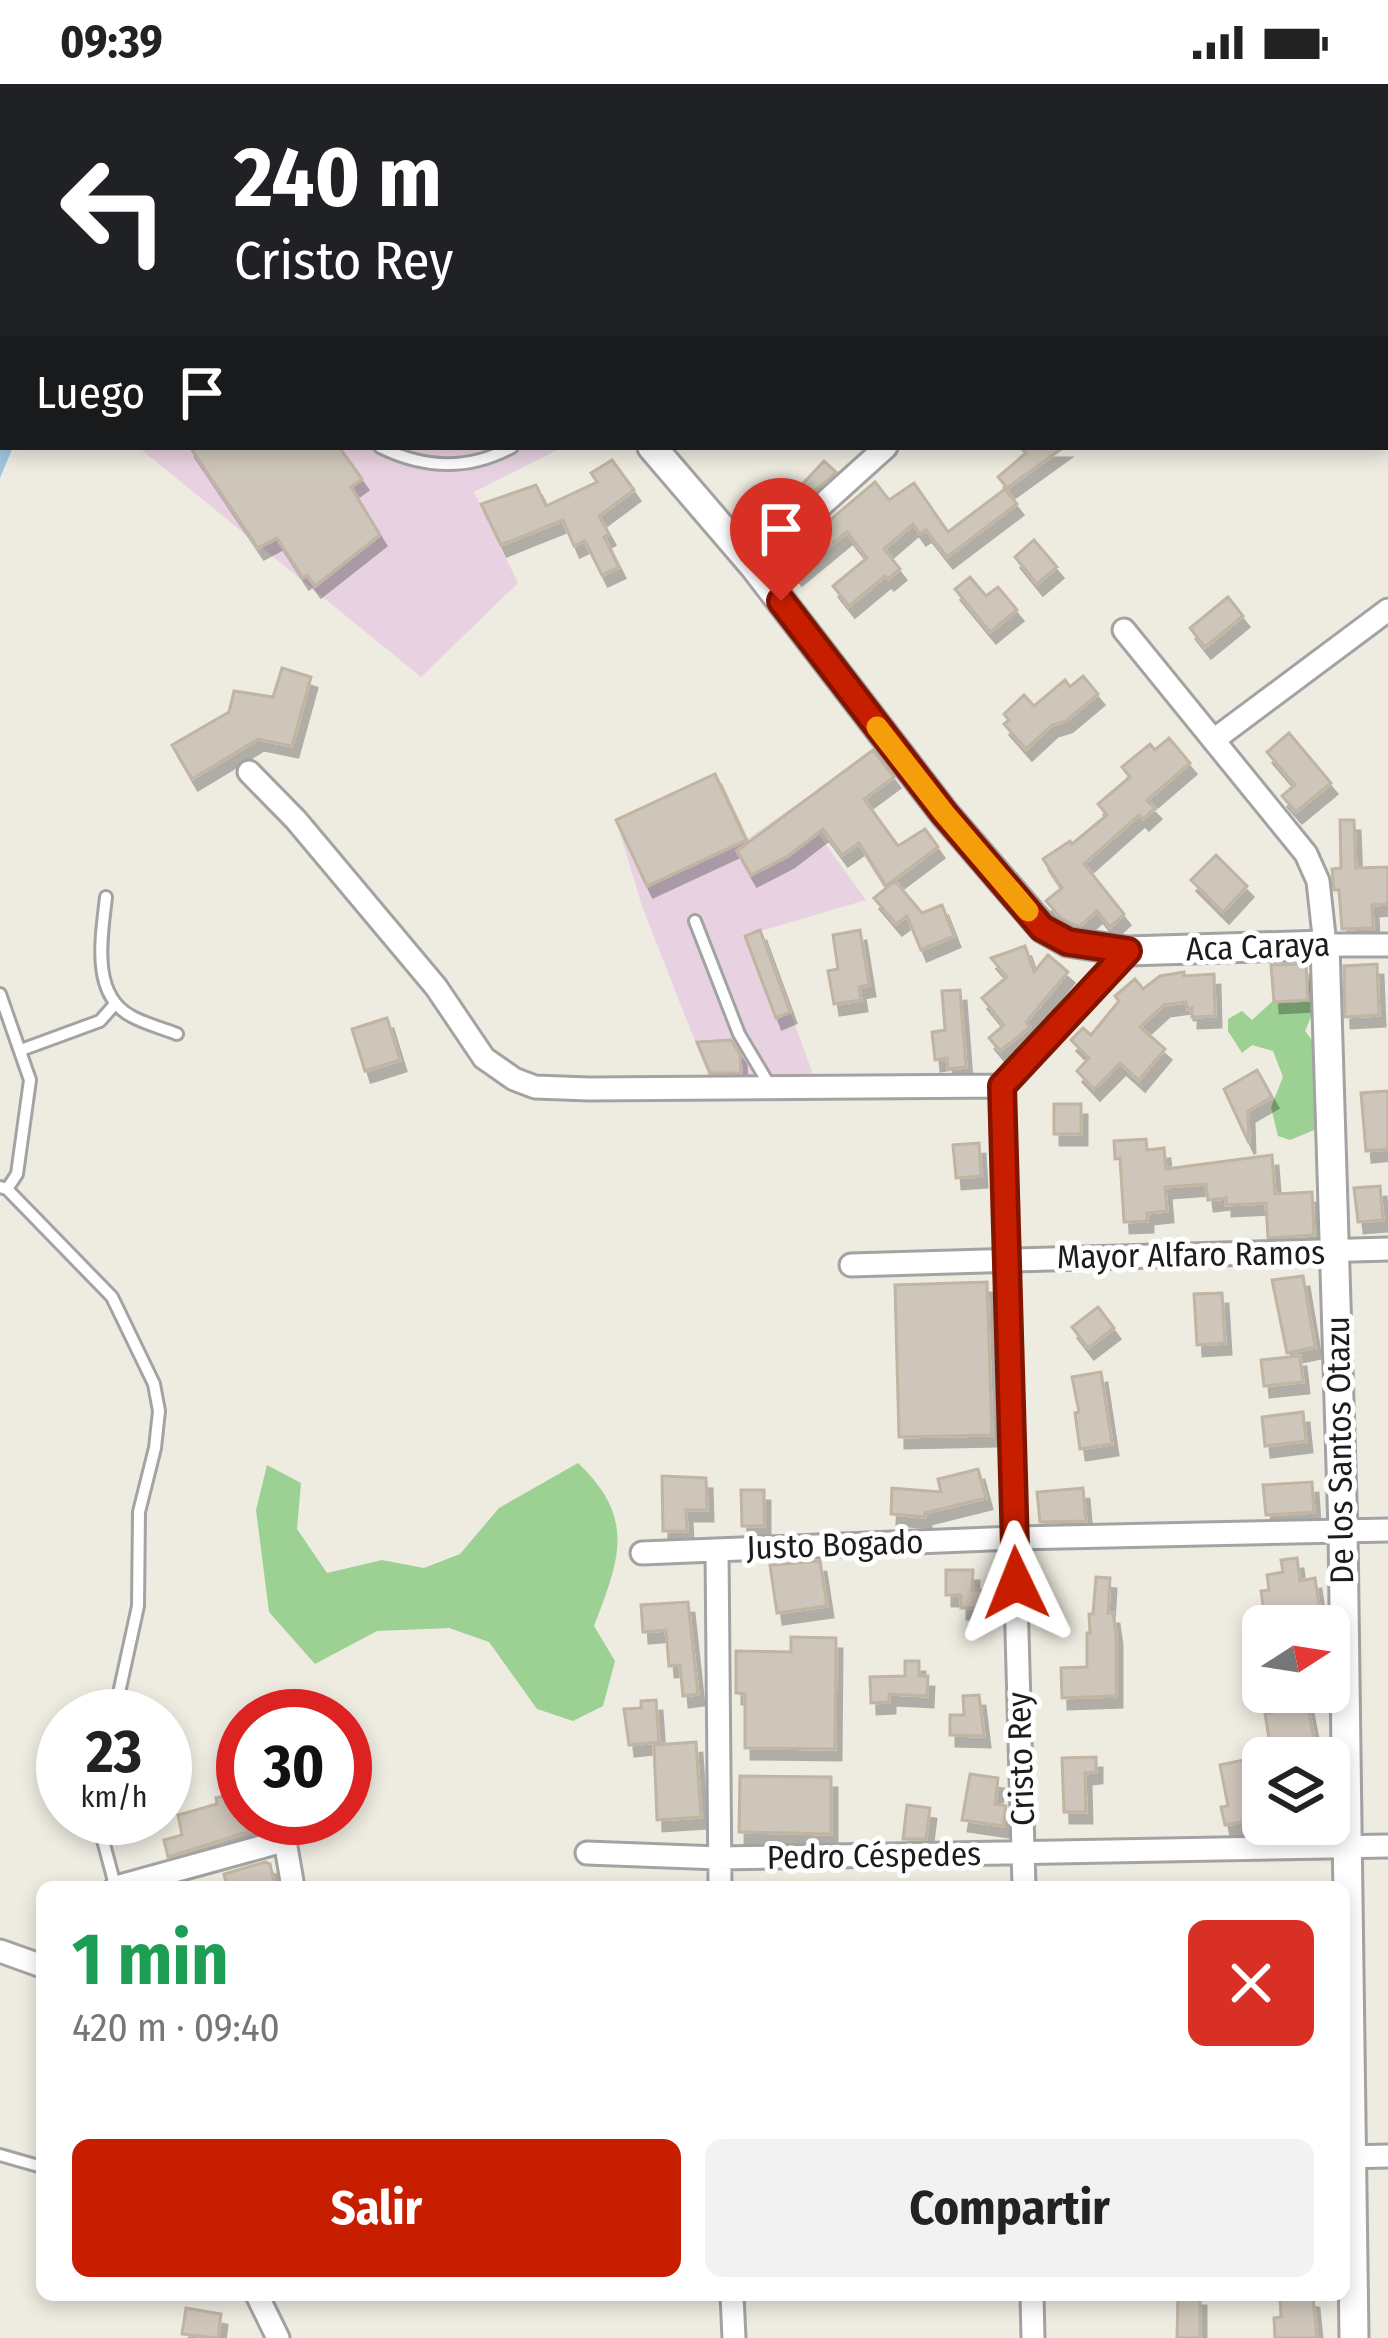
<!DOCTYPE html>
<html lang="es">
<meta charset="utf-8">
<style>
body{margin:0;font-family:"Fira Sans Condensed",sans-serif;background:#f2f2f2;color:#222;height:100vh;display:flex;flex-direction:column;font-size:45px;white-space:nowrap}
*{box-sizing:border-box;margin:0}
p{font-size:39px;color:#767676}
.icon{flex:none;width:66px;height:66px;fill:none;stroke:currentColor;stroke-width:2;stroke-linecap:round;stroke-linejoin:round}
.map{position:relative;flex:1;overflow:hidden}
.sheet{position:absolute;left:36px;top:1797px;width:1314px;height:420px;display:flex;flex-direction:column;background:#fff;border-radius:18px;box-shadow:0 6px 18px #0003}
.sheet>*{flex:none}
.guide{position:absolute;left:0px;top:0px;width:1389px;height:366px;box-shadow:0 6px 18px #0003;background:#202124;color:#fff;overflow:hidden}
.needle{width:78px;rotate:78deg}
.tools{position:absolute;left:1242px;top:1521px;display:grid;gap:24px}
.tools a{display:grid;place-items:center;width:108px;height:108px;border-radius:18px;background:#fff;box-shadow:0 6px 18px #0003;font-size:60px}
.speed{position:absolute;left:36px;top:1605px;display:flex;gap:24px;font-size:60px;font-weight:700;text-align:center}
.speed>*{display:grid;place-content:center;width:156px;height:156px;border-radius:50%;background:#fff;box-shadow:0 6px 18px #0003;line-height:1}
.speed small{font-size:30px;font-weight:400}
.speed .limit{border:18px solid #d22;background:#fff;color:#111}
.pin{position:absolute;display:grid;place-items:center;width:102px;height:102px;color:#fff;margin:-123px -51px;border-radius:50% 50% 50% 0;rotate:-45deg;box-shadow:0 0 12px #0007}
.pin .icon{rotate:45deg}
.me{position:absolute;width:132px;margin:-66px;rotate:358deg;stroke-linejoin:round;filter:drop-shadow(0 0 9px #0008)}
.turn{display:flex;align-items:center;gap:42px;height:252px;padding:0 36px;font-size:54px}
.turn .icon{width:156px;height:156px;stroke-width:2.5}
.turn b{display:block;font-size:84px;line-height:102px}
.then{display:flex;align-items:center;height:114px;padding:0 36px;background:#0003;gap:24px;font-size:45px}
.round{display:grid;place-items:center;flex:none;width:126px;height:126px;border-radius:18px;background:#f2f2f2}
.overview{display:flex;align-items:center;justify-content:space-between;height:204px;padding:0 36px}
h1{font-size:72px;font-weight:700;line-height:90px;color:#1e9e55}
.action{display:flex;gap:24px;margin-top:auto;padding:24px 36px}
.action a{flex:1;height:138px;border-radius:18px;background:#c81e00;color:#fff;font-size:48px;font-weight:700;line-height:138px;text-align:center}
.action a+a{background:#f2f2f2;color:#222}
.status{display:flex;justify-content:space-between;align-items:center;height:84px;padding:0 60px;background:#fff;direction:ltr}
.status svg{height:33px;fill:currentColor}
.map>svg:first-child{display:block}
</style>
<div class="status"><b>09:39</b><svg viewBox="0 0 49 12"><path d="M0 12V9h3v3zM5 12V6h3v6zM10 12V3h3v9zM15 12V0h3v12zM26 1h20v11H26zM47 4h2v5h-2z"/></svg></div>
<div class="map">
<svg width="1388" height="2254" viewBox="0 0 1388 2254">
<defs>
<filter id="shadow"><feDropShadow dx="6" dy="11" stdDeviation="0" flood-color="#0004"/></filter>
</defs>
<rect width="100%" height="100%" fill="#eeece1"/>
<!-- industrial -->
<path fill="#e8d2e1" d="M138,363H563L474,408L518,499L421,593Z
M874,666L894,693L819,751L866,816L761,847L815,996L712,1001L642,822L616,736L715,690L746,756Z"/>
<!-- forest -->
<path fill="#9cd193" d="M1290,888L1324,903L1305,947L1315,960L1314,983L1325,992L1324,1042L1290,1056L1278,1052L1271,1023L1283,993L1273,967L1252,961L1242,969L1228,947V935L1242,927L1252,936L1287,904Z
M578,1379C636,1434 620,1474 594,1542L615,1577L603,1622L573,1637L537,1625L489,1558L449,1544L377,1547L315,1580L269,1528L256,1426L267,1381L301,1399L297,1445L327,1489L382,1476L424,1484L460,1470L499,1424Z"/>
<!-- water -->
<path fill="#9ec7e0" d="M0,0H168L3,3V363H13L0,394Z"/>
<!-- building -->
<path fill="#cec6ba" stroke="#c1b4a2" stroke-width="3" filter="url(#shadow)" d="M190,363H339L362,395L351,403L380,451L315,502L307,491L303,494L277,454L258,464Z
M1020,363H1064L1007,404L998,393L1026,369Z
M612,376L634,406L599,432L609,450L604,453L619,483L602,491L585,457L574,462L563,436L501,461L481,420L536,401L546,422L597,398L591,389Z
M824,377L836,388L791,428L783,421Z
M875,398L889,416L914,399L948,448L1005,405L1017,420L947,473L926,446L920,450L913,440L884,465L900,485L888,495L885,492L849,522L833,502L867,474L847,448L796,490L784,475Z
M1034,456L1057,483L1037,500L1015,473Z
M970,493L986,512L998,503L1017,526L990,548L955,505Z
M1228,513L1243,532L1205,563L1190,544Z
M282,584L311,593L292,662L258,655L192,695L172,661L229,628L234,607L273,613Z
M1083,592L1098,610L1066,637L1052,641L1026,665L1004,640L1009,636L1004,630L1024,611L1034,622L1065,596L1070,603Z
M1289,649L1331,699L1296,728L1282,712L1295,701L1267,668Z
M1169,654L1190,679L1147,716L1155,724L1143,735L1139,731L1084,780L1124,830L1110,843L1097,827L1080,842L1074,841L1060,833L1046,817L1062,804L1043,775L1070,757L1072,760L1107,731L1098,720L1130,693L1122,683L1150,660L1155,666Z
M873,666L894,693L864,715L898,762L925,745L938,763L886,802L859,759L842,771L823,745L788,772L751,791L737,767Z
M715,690L746,756L647,802L616,736Z
M1340,736H1354L1356,784L1388,783V820L1372,821L1373,844L1342,845L1339,806H1334L1332,785L1341,784Z
M1216,771L1247,802L1223,828L1191,796Z
M895,797L922,829L942,821L954,852L921,866L907,832L896,840L874,814Z
M760,846L790,928L776,934L745,852Z
M860,846L869,901L859,903L861,916L834,920L828,887L838,885L833,851Z
M1025,862L1034,888L1048,871L1068,888L1026,938L1030,943L1000,967L989,954L1004,941L982,914L1007,893L991,874Z
M1306,880L1308,916L1274,918L1271,881Z
M1377,880L1379,931L1345,933L1344,882Z
M1184,888V892L1214,890L1215,932L1192,933V924L1188,925L1186,918L1164,921L1140,943L1165,965L1139,996L1120,979L1094,1005L1077,987L1089,974L1071,956L1083,944L1091,951L1119,917L1115,912L1135,895L1143,905L1160,892Z
M960,906L966,983L948,985L947,974L935,976L932,948L945,946L942,907Z
M387,934L400,976L365,987L352,945Z
M731,956L740,970L741,989H710L697,958Z
M1257,986L1272,1013L1248,1027L1249,1059L1224,1005Z
M1388,1007V1065L1366,1067L1361,1009Z
M1054,1020H1081V1050H1054Z
M1146,1055L1147,1066L1164,1064L1166,1085L1272,1071L1275,1110L1312,1108L1314,1151L1268,1154L1266,1119L1226,1121V1114L1208,1116L1206,1100L1165,1103L1167,1127L1147,1129V1137L1124,1138L1120,1074L1115,1075L1114,1057Z
M979,1059L981,1092L956,1094L953,1061Z
M1380,1102L1383,1136L1358,1138L1354,1104Z
M1303,1192L1315,1263L1287,1269L1272,1196Z
M987,1198L992,1351L899,1353L895,1201Z
M1222,1209L1225,1259L1197,1261L1194,1210Z
M1098,1223L1114,1244L1088,1264L1072,1243Z
M1300,1272L1303,1298L1264,1302L1261,1276Z
M1101,1288L1112,1360L1080,1365L1075,1329L1079,1328L1072,1293Z
M1303,1328L1306,1357L1265,1362L1262,1333Z
M978,1385L986,1414L925,1429V1433L891,1430L892,1404L941,1408L938,1395Z
M662,1392L706,1394L707,1426H686L687,1447H663Z
M1312,1398L1314,1428L1266,1431L1263,1401Z
M1083,1404L1086,1437L1040,1438L1037,1408Z
M741,1406H764V1442H742Z
M1297,1474L1300,1497L1315,1494L1322,1542H1266L1261,1507L1269,1506L1267,1491L1283,1488L1281,1476Z
M820,1477L827,1522L777,1529L770,1481Z
M946,1486H973L972,1506H992V1524H961V1511H946Z
M1096,1493L1110,1494L1108,1529H1113L1116,1550V1612L1062,1614L1061,1584L1087,1583V1549H1090L1089,1530H1093Z
M688,1518L698,1610L683,1612L680,1581L669,1582L666,1546L643,1548L641,1521Z
M791,1553L836,1554L835,1665L745,1664V1610L736,1609V1567L791,1568Z
M905,1577H919V1592H928L927,1612L889,1610V1618L871,1619L870,1593L905,1592Z
M1280,1608H1305L1318,1674H1288V1670L1272,1672L1265,1630L1283,1626Z
M979,1611L984,1652L950,1651V1631H964L963,1612Z
M656,1616L659,1658L629,1661L624,1625L641,1624V1617Z
M696,1658L701,1733L657,1736L654,1661Z
M1096,1673V1688L1085,1689L1086,1728H1064L1062,1674Z
M1244,1676L1256,1735L1225,1741L1221,1723L1228,1722L1220,1681Z
M970,1690L998,1694L995,1720L1006,1722L1003,1742L962,1736Z
M243,1691V1734H266L267,1742L168,1773L164,1756L182,1751L178,1731L217,1720L216,1714L229,1711L226,1695Z
M740,1692L831,1693V1750L739,1748Z
M907,1721L930,1724L926,1755H903Z
M265,1778L270,1780L275,1803H227L224,1790Z
M1178,2211H1200V2254H1177Z
M1301,2211L1313,2213L1317,2254H1275L1274,2234L1281,2233L1280,2212Z
M186,2224L221,2230L218,2254L182,2250Z"/>
<g fill="none" stroke-linecap="round" stroke-linejoin="round">
<!-- service casing -->
<g stroke="#a3a3a3" stroke-width="16">
<path id="service" d="M380,363C425,385 468,387 512,363
M106,813C102,851 90,910 131,932C145,940 162,944 177,950
M695,837L739,950L770,1002
M0,910L30,996L17,1090L7,1105
M21,966L100,937L115,920
M0,1103L7,1105L112,1213L154,1300L159,1327L155,1364L139,1428L138,1522L114,1632
M97,1734L115,1801
M0,2071L42,2083"/>
</g>
<!-- minor casing -->
<g stroke="#a3a3a3" stroke-width="27">
<path id="minor" d="M276,0L280,3
M1166,3L1167,0
M1331,3L1333,0
M1386,47H1388
M754,482L886,363
M1124,546L1306,770L1318,797L1325,861H1388
M1215,655L1388,526
M249,688L296,736L436,903L484,974L514,995L535,1003L589,1005L1002,1002
M851,1181L1388,1165
M717,1466L720,1803
M642,1469L1015,1454L1388,1446
M281,1734L293,1803
M587,1769L719,1774L1388,1762
M116,1803L283,1757
M1024,1803L1002,1002L1128,867
M0,1867L42,1882
M1344,2073L1388,2072
M257,2211L278,2254
M732,2211L734,2254
M1032,2211L1033,2254"/>
</g>
<!-- tertiary casing -->
<g stroke="#a3a3a3" stroke-width="33">
<path id="tertiary" d="M373,3L375,0
M652,363L754,482L944,729L1043,844L1068,858L1128,867L1325,861L1343,1447L1354,2254"/>
</g>
<!-- service -->
<use href="#service" stroke="#fff" stroke-width="10"/>
<!-- minor -->
<use href="#minor" stroke="#fff" stroke-width="21"/>
<!-- tertiary -->
<use href="#tertiary" stroke="#fff" stroke-width="27"/>
</g>
<g fill="none" stroke-linecap="round" stroke-linejoin="round">
<!-- route casing -->
<g stroke="#821400" stroke-width="30">
<path id="route" d="M781,517L944,729L1042,844L1068,858L1128,867L1002,1002L1016,1499"/>
</g>
<!-- route -->
<use href="#route" stroke="#c81e00" stroke-width="21"/>
<!-- slow -->
<path stroke="#f59e0b" stroke-width="21" d="M877,643L944,729L1028,827"/>
</g>
<g text-anchor="middle" dominant-baseline="central" stroke-width="10" stroke-linejoin="round" paint-order="stroke">
<!-- street labels -->
<g font-size="33" fill="#1c1c1c" stroke="#fff">
<text transform="translate(1258 863) rotate(-2)">Aca Caraya</text>
<text transform="translate(1191 1171) rotate(-1)">Mayor Alfaro Ramos</text>
<text transform="translate(1340 1366) rotate(-91)">De los Santos Otazu</text>
<text transform="translate(835 1461) rotate(-2)">Justo Bogado</text>
<text transform="translate(1021 1675) rotate(-92)">Cristo Rey</text>
<text transform="translate(874 1772) rotate(-1)">Pedro Céspedes</text>
</g>
</g>
</svg>
<div class="tools">
<a><svg class="needle" viewBox="-14 -14 28 28"><path d="M0-13l5 13h-10z" fill="#e53935"/><path d="M0 13l5-13h-10z" fill="#767676"/></svg></a>
<a><svg class="icon" aria-label="layers" viewBox="0 0 24 24"><path d="M12 4l9 5-9 5-9-5zM3 14l9 5 9-5"/></svg></a>
</div>
<div class="speed"><div>23<small>km/h</small></div><div class="limit">30</div></div>
<div class="pin" style="left:781px;top:517px;background:#d93025"><svg class="icon" aria-label="arrive" viewBox="0 0 24 24"><path d="M6 21V4h12l-3 4 3 4H6"/></svg></div>
<svg class="me" style="left:1016px;top:1499px" viewBox="-20 -20 40 40"><path d="M0-17L14 15 0 8-14 15z" fill="#c81e00" stroke="#fff" stroke-width="4"/></svg>
<div class="guide">
<div class="turn"><svg class="icon" aria-label="left" viewBox="0 0 24 24"><path d="M17 20v-9H6M10 6l-5 5 5 5"/></svg><div><b>240 m</b>Cristo Rey</div></div>
<div class="then">Luego<svg class="icon" aria-label="arrive" viewBox="0 0 24 24"><path d="M6 21V4h12l-3 4 3 4H6"/></svg></div>
</div>
<section class="sheet">
<div class="overview"><div><h1>1 min</h1><p>420 m · 09:40</p></div><a class="round" style="background:#d93025;color:#fff"><svg class="icon" aria-label="close" viewBox="0 0 24 24"><path d="M6 6l12 12M18 6L6 18"/></svg></a></div>
<div class="action"><a>Salir</a><a>Compartir</a></div>
</section>
</div>
